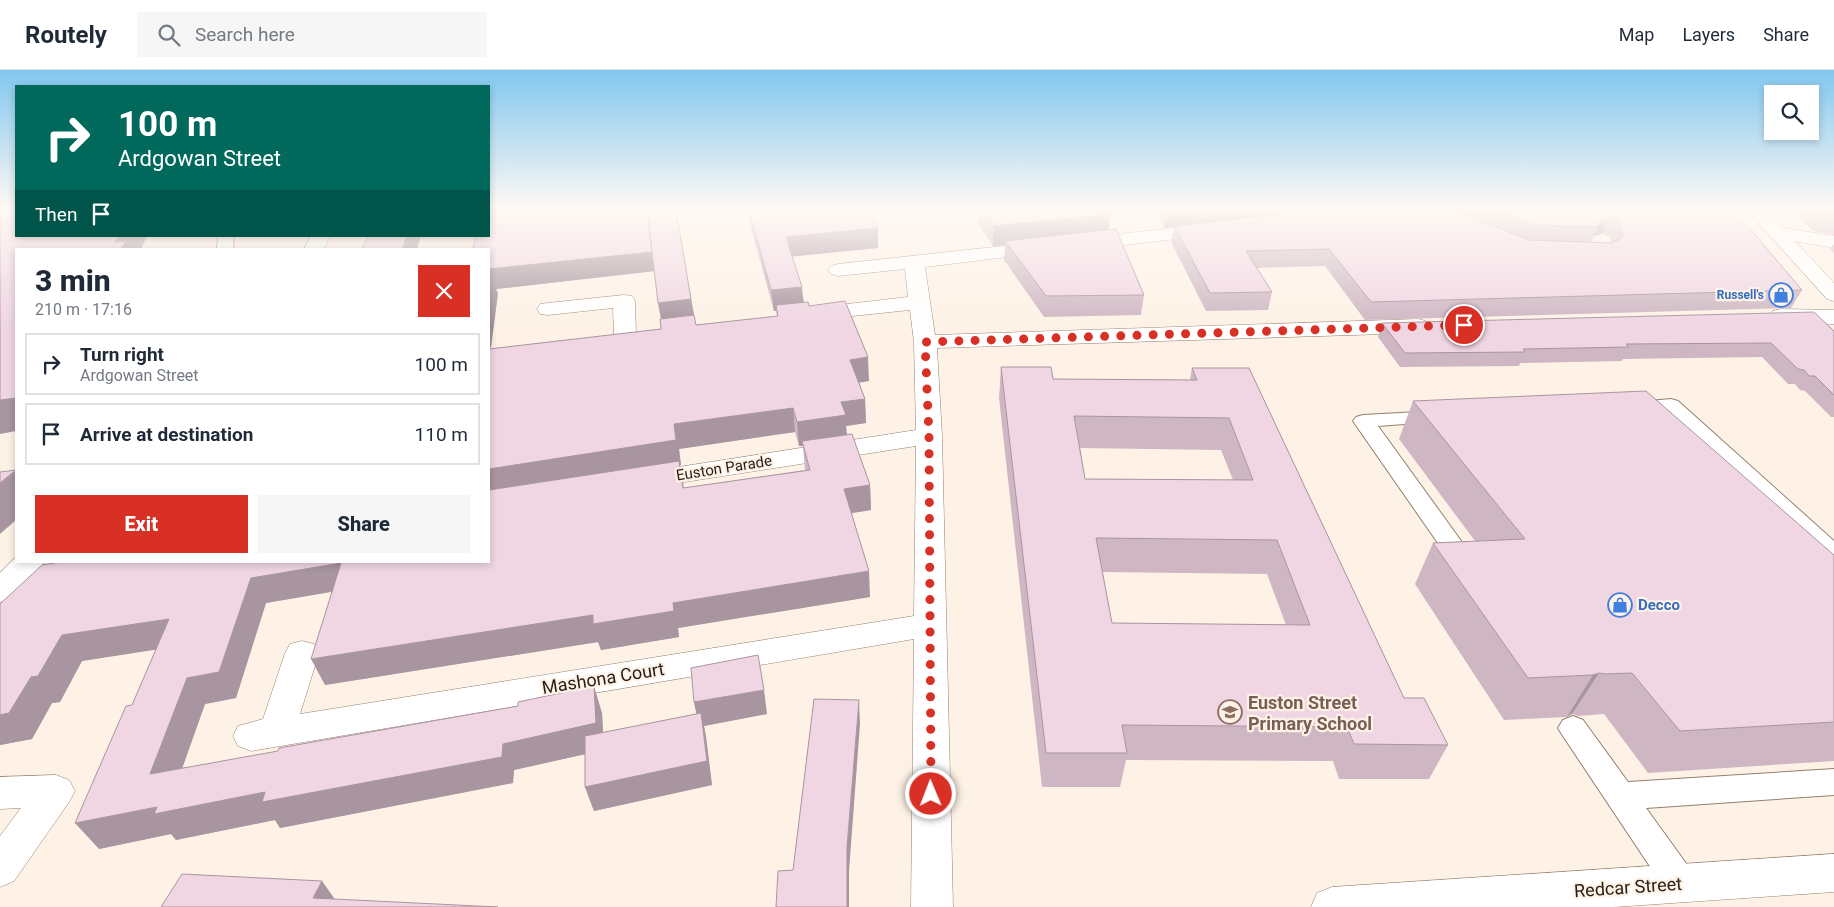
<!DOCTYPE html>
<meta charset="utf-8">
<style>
body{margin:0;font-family:Roboto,sans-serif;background:#f6f6f7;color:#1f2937;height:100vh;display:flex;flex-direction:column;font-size:19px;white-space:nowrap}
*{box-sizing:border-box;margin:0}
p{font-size:16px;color:#747a83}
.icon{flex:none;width:28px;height:28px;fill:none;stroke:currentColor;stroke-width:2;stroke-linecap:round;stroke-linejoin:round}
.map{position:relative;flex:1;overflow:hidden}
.panel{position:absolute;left:15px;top:178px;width:475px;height:315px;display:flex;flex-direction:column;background:#fff;border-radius:0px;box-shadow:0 2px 8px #0003}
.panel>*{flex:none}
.banner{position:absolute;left:15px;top:15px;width:475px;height:152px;border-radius:0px;box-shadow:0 2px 8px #0003;background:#00695c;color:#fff;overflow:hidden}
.tools{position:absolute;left:1764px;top:15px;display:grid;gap:10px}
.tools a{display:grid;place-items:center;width:55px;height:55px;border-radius:0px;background:#fff;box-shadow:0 2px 8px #0003;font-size:25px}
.pin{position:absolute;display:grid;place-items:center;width:42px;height:42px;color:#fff;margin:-21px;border:2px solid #fff;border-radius:50%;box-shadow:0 1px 5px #0007}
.me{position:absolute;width:55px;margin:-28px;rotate:359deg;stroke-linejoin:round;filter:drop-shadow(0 0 4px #0008)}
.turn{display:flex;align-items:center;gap:18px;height:105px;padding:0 20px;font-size:22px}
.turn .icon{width:65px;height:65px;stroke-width:2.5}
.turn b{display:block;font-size:35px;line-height:42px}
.then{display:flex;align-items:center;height:48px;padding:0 20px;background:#0003;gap:10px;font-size:19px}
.round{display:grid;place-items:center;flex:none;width:52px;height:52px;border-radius:0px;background:#f6f6f7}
.headline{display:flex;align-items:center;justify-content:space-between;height:85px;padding:0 20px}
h1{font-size:30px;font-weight:800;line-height:38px}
.primary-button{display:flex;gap:10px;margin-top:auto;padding:10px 20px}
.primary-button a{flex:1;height:58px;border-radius:0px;background:#d93025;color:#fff;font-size:20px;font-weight:800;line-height:58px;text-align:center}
.primary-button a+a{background:#f6f6f7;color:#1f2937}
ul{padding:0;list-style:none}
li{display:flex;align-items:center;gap:15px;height:62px;margin:0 10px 8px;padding:0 10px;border:2px solid #e0e1e3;border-radius:0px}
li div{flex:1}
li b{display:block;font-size:19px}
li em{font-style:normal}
header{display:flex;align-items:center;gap:30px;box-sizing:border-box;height:70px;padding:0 25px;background:#fff;border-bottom:1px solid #e0e1e3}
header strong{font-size:24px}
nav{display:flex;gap:28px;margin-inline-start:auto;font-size:18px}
.search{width:350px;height:45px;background:#f6f6f7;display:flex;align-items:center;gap:12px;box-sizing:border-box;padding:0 18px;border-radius:0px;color:#747a83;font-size:19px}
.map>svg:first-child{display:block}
</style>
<header>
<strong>Routely</strong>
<div class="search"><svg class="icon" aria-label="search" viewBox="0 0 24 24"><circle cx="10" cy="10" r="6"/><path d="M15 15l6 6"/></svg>Search here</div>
<nav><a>Map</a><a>Layers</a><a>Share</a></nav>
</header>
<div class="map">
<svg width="1834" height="837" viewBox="0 0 1834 837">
<rect width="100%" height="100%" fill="#fef2e6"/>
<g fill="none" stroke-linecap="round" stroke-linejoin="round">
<!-- lane casing -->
<g stroke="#93806e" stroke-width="2">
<path id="lane" d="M218,166H234L233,179H217Z
M1671,329L1678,331L1834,471V493L1825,491L1666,341L1634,343L1627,341L1624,337L1627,333Z
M1437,341L1444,343L1447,347L1444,351L1378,356L1477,493L1474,499L1465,501L1456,499L1353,351L1356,347L1363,345Z
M1573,646L1583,650L1628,712L1834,699V725L1646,738L1693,803L1698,814L1693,825L1681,830L1669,825L1563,666L1558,658L1563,650Z"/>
</g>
<!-- street casing -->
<g stroke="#93806e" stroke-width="1">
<path id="street" d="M1210,154L1217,156L1219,160L1217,164L1083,180L1076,178L1073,174L1076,170L1083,168Z
M1778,157L1834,166V178L1771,167L1769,163L1771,159Z
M1041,172L1048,174L1051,178L1048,182L925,197L935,265L1418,249L1426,251L1429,256L1426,261L1418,263L937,278L942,366L953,837H911L914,569L251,681L238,676L233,666L238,656L263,649L285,583L290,574L302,571L314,574L319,583L300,644L914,546L916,376L646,418L636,416L632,410L636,404L646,402L916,360L914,272L910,240L813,250L805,249L802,244L805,239L813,238L908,227L905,199L838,206L831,204L828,200L831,196L838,194Z
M624,225L632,226L635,231L636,267L633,272L625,274L617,272L614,267L613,238L548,245L540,244L537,239L540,234L548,233Z
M1781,239L1834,240V254L1781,253L1773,251L1770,246L1773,241Z
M56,705L69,710L75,721L69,732L14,811L0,817V766L21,738L0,739V707Z
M1834,784V822L1614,837H1311L1317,823L1332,817Z"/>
</g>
<!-- secondary casing -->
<g stroke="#93806e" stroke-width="1">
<path id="secondary" d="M1747,140H1766L1834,213V231L1827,229Z"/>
</g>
<!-- primary casing -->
<g stroke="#93806e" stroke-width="1">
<path id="primary" d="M311,166H330L324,179H304Z
M16,487V491H45C35,507 18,527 0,532V503Z"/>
</g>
<!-- lane -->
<use href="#lane" fill="#fff" fill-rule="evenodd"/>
<!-- street -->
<use href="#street" fill="#fff" fill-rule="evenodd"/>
<!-- secondary -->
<use href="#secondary" fill="#fff" fill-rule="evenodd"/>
<!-- primary -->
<use href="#primary" fill="#fff" fill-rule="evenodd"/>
</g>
<!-- wall -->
<path fill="#ceb7c3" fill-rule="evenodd" d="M676,140L694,245L696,255L777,246L776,241H774L746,140H870L878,178L792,186L804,232L809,236L869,311L859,312L865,329L866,353L846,356L847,364L870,415L871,440L852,443L870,527L678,558L679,567L601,580L598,572L325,615L331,522L266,533L236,628L205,634L182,698L602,643L603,663L697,644L694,632L767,644L704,656L706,667L712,715L594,741L585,717V684L514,700L513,713L280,758L275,750L176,770L171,764L99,779L132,635L156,579L82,591L60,632L52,633L32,669L0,675V534L66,492L489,491L661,259V248L658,233L654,201L496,219L498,223L491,277L489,278V179ZM795,362L799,376H803L805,400L684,418L680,395H681L679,379Z
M979,140H1108L1110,144L1108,160L1144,225L1141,245L1044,247L1004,190L1005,175L993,176L979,155Z
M1155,140H1282L1280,144L1276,145L1283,144L1294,140H1734L1802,220L1791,238L1365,250L1325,196L1257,198L1272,222L1268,240L1206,241L1171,172L1174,157L1164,158ZM1602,164L1610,167L1612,173L1590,172L1593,166Z
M1793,140H1834V165L1813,161Z
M1834,174V183L1830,179Z
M1382,253L1834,261V347H1831L1805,321L1800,320L1795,314H1788L1762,287L1623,289L1622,291L1520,293L1519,296L1400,297L1378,267Z
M1001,297L1053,309L1190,310L1192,298H1249L1404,628L1448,675L1429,709H1339L1333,691L1126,690L1120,717H1042L999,328ZM1080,378L1221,380L1233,410L1085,409ZM1102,502L1267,504L1286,555L1112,553Z
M1413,331L1834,485V691L1648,703L1604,644L1578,646L1572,644L1567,647L1504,650L1415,514L1433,473L1475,471L1399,369Z"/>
<!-- shaded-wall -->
<path fill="#a8959f" d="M1183,140H1282L1280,144L1274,146L1164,158L1166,141Z
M1110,144L1108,164L1005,171V175L993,176L994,156Z
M1609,148L1602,164L1593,166L1590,174L1601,150Z
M878,158V178L788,187L786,167Z
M119,166H147L141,179H119L115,172Z
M407,166H421L417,179H402Z
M652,182L655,201L496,219L498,223L491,277L489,278V199Z
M802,217L804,237L776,235V241H774L771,220Z
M691,229L695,250L662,254L658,233Z
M868,287L869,311L851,314L850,290Z
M16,328V361L0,364V330Z
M865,329L866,353L846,356L847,369L802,371L803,376H799L797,352L841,332Z
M793,338L795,362L679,379L681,395H680L687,443L489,425V399L674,354Z
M16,400V450L0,464V413Z
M870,415L871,440L846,444L844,419Z
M341,493L353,518L266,533L236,628L205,634L171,730L150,704L187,608L251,508Z
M869,501L870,527L678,558L679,567L601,580L598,572L325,615L311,589Z
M169,549L186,575L82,591L60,632L52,633L32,669L0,675V645L62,565Z
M1599,603L1572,644L1567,647L1593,605Z
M594,616L602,643L604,680L514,700L513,713L280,758L275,750L176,770L171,764L99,779L75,753L157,737L503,674Z
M764,620L767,644L704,656L706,667L712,715L594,741L585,717L699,657L694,632Z
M859,630L860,654L849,801V837H847V777Z
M322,811L339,835L313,828Z"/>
<!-- building -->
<path fill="#f0d5e3" stroke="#a8959f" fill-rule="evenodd" d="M0,140H16V166H119L115,172L126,171L121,179H16V328L0,330Z
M489,140H647L652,182L489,199V179H473L476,166H489Z
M647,140H676L691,229L658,233Z
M749,140H870L878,158L786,167L802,217L771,220Z
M982,140H1108L1110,144L994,156Z
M1166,140H1183L1166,141Z
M1294,140H1451L1530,170L1611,173L1619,170L1623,165L1617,151L1609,148L1601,150L1597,157L1534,155L1495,140H1734L1802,220L1371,232L1329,179L1246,181L1272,222L1210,223L1174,156L1283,144Z
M1823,140H1834V143L1824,141Z
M1116,159L1144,225L1046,226L1005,171Z
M368,166H407L402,179H362Z
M491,201L489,220V202Z
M845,231L868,287L850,290L865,329L841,332L846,345L797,352L793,338L674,354L676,370L489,399V279L661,259L660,249L694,245L696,255L778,246L776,235L808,232L809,236Z
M1814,242L1834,261V325L1815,306H1809L1804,300L1798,299L1771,273L1626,274L1629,277L1523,279L1525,282L1405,283L1382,253Z
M1001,297H1051L1053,309L1197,310L1192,298H1249L1404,628H1424L1448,675L1354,674L1347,657L1122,655L1127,683H1046ZM1074,346L1229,348L1253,410L1085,409ZM1096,468L1277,470L1310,555L1112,553Z
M1646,321L1834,485V652L1680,661L1632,603L1605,604L1599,603L1593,605L1528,608L1433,473L1525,469L1413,331Z
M852,364L870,415L844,419L869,501L673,533L674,541L593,554V545L311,589L341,493L251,508L219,602L187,608L150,704L278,681L279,678L518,636V632L594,616L596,653L503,674L502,687L262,732L265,722L154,744L157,737L75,753L126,636L132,635L169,549L62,565L38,606L31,607L9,643L0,645V534L42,495L67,491H489V420L679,391L683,418L810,400L802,371Z
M16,400L0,413V402Z
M758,585L764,620L694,632L691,598Z
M814,629L859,630L847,777V837H776L778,801L793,800Z
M701,643L707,691L585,717V666Z
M182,804L322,811L313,828L498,837H161Z"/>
<!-- sky -->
<linearGradient id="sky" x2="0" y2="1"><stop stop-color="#81c7ef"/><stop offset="0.54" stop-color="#fff9f4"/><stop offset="1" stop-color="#fff9f4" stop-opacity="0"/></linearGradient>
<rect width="1834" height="257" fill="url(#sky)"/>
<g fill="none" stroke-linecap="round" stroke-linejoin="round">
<!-- route -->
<path stroke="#d93025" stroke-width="9" stroke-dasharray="0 16.2" d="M931,724L929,366L925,272L1464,255"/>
</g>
<!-- icons -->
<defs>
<g id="shop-ring" transform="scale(1.25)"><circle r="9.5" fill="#fef2e6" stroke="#3f7fe0" stroke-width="1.5"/><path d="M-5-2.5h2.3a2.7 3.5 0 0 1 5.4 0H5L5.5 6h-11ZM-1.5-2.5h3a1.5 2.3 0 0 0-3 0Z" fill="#3f7fe0"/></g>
<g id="school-ring" transform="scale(1.25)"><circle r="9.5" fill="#fef2e6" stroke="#8d6e63" stroke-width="1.5"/><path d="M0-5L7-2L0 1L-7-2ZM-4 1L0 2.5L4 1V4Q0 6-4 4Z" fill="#8d6e63"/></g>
</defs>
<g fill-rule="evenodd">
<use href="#shop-ring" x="1781" y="225"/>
<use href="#shop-ring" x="1620" y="535"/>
<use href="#school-ring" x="1230" y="642"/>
</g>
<g text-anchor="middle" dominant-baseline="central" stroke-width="4.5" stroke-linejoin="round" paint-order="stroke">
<!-- far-shop labels -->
<g font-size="12" font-weight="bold" fill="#366cbe" stroke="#fef2e6" text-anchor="end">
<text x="1764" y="225">Russell's</text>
</g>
<!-- street labels -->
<g font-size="15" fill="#251e16" stroke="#fef2e6">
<text transform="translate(724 398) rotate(-9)">Euston Parade</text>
</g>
<!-- shop labels -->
<g font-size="15" font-weight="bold" fill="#366cbe" stroke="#fef2e6" text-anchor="start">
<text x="1638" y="535">Decco</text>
</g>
<!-- near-street labels -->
<g font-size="18" fill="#251e16" stroke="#fef2e6">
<text transform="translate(603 608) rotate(-9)">Mashona Court</text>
<text transform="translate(1628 817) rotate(-4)">Redcar Street</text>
</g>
<!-- near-education labels -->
<g font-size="18" font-weight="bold" fill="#785e54" stroke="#fef2e6" text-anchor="start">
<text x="1248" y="632">Euston Street<tspan x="1248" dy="21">Primary School</tspan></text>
</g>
</g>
</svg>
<div class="tools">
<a><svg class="icon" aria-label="search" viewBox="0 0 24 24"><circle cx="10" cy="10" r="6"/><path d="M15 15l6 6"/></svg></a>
</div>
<div class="pin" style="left:1464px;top:255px;background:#d93025"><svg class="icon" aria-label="arrive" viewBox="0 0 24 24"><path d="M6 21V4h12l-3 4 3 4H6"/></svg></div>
<svg class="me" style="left:931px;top:724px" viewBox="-20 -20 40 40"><circle r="17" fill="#d93025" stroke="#fff" stroke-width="3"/><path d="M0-11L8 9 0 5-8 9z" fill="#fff"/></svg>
<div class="banner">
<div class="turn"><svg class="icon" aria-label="right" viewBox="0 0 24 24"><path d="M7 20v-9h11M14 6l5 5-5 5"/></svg><div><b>100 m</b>Ardgowan Street</div></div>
<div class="then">Then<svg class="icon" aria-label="arrive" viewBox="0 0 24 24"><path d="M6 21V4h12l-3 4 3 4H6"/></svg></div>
</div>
<section class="panel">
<div class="headline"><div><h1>3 min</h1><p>210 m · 17:16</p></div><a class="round" style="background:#d93025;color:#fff"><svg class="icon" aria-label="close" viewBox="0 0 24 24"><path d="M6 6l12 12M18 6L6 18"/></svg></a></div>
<ul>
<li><svg class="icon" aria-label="right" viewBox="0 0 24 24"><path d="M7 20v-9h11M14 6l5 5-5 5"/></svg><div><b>Turn right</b><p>Ardgowan Street</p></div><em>100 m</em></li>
<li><svg class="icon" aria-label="arrive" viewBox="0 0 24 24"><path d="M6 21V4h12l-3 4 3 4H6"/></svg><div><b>Arrive at destination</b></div><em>110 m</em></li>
</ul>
<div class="primary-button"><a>Exit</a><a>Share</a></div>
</section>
</div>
